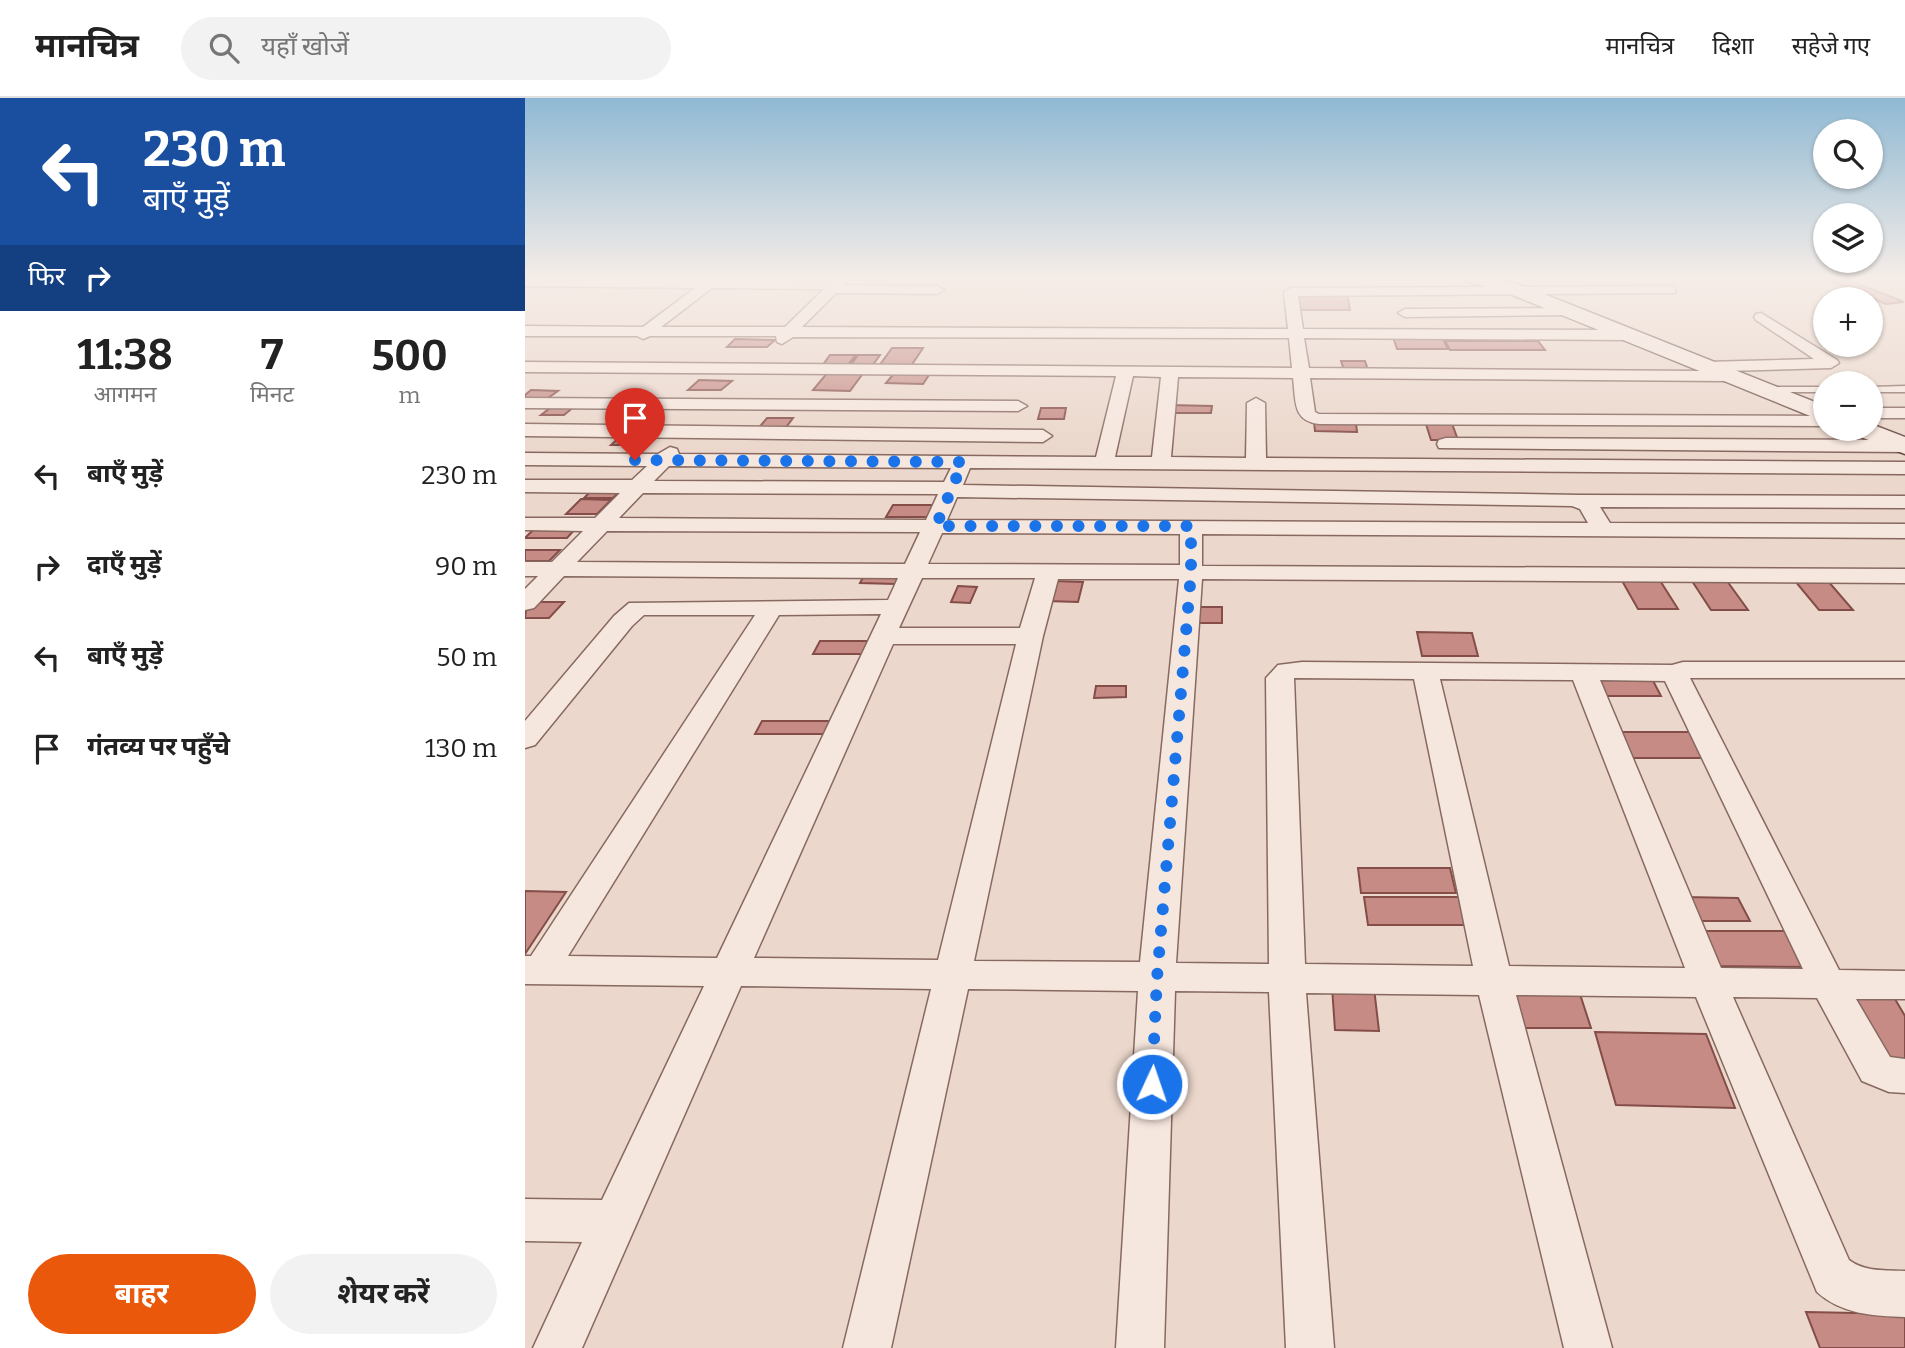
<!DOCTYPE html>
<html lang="hi">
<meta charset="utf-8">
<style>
body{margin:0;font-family:Bitter,"Noto Sans Devanagari",serif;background:#f2f2f2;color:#222;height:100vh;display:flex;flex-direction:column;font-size:26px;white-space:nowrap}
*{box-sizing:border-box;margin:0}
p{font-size:23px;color:#767676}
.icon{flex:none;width:38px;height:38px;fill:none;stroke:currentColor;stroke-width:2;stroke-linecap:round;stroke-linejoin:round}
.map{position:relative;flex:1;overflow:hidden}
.panel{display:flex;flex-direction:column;background:#fff;width:525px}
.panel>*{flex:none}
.banner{background:#1a4fa0;color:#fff;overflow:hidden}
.tools{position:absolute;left:1288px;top:21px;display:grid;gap:14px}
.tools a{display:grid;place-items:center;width:70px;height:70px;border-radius:50%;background:#fff;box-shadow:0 2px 5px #0004;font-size:35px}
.pin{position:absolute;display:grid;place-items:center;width:60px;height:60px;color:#fff;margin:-72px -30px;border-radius:50% 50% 50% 0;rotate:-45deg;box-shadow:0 0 7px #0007}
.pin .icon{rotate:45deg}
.me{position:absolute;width:77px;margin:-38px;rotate:3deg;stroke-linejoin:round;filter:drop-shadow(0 0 5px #0008)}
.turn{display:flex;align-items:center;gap:24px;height:147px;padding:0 28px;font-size:32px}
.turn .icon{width:91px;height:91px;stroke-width:2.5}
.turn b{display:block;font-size:49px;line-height:60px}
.then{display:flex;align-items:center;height:66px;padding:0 28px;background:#0003;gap:14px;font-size:26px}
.eta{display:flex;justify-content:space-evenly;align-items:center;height:119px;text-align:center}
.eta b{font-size:42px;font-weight:700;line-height:49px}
.button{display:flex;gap:14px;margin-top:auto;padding:14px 28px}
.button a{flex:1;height:80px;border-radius:42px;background:#ea580c;color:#fff;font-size:28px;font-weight:700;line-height:80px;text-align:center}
.button a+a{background:#f2f2f2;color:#222}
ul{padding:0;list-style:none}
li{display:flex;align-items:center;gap:21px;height:91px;padding:0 28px}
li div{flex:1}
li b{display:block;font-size:26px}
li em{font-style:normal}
header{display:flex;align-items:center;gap:42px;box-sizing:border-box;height:98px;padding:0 35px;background:#fff;border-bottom:2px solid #e0e0e0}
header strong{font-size:33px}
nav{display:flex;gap:38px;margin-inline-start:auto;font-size:24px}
.search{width:490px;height:63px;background:#f2f2f2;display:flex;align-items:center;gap:18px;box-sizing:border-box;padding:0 24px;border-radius:38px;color:#767676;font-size:26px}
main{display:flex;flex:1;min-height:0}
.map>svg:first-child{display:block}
</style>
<header>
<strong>मानचित्र</strong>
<div class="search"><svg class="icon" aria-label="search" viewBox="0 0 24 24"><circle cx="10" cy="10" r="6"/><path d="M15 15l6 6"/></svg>यहाँ खोजें</div>
<nav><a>मानचित्र</a><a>दिशा</a><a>सहेजे गए</a></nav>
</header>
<main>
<section class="panel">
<div class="banner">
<div class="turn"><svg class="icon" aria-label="left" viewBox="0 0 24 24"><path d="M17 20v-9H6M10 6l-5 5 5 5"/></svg><div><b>230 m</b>बाएँ मुड़ें</div></div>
<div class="then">फिर<svg class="icon" aria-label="right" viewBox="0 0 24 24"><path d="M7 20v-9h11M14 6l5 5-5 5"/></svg></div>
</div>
<div class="eta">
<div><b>11:38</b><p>आगमन</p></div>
<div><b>7</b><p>मिनट</p></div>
<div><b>500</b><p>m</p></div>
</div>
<ul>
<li><svg class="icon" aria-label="left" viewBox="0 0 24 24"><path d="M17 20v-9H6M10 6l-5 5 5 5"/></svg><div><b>बाएँ मुड़ें</b></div><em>230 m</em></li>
<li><svg class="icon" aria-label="right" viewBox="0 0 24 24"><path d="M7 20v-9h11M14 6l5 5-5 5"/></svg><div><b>दाएँ मुड़ें</b></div><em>90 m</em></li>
<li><svg class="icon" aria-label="left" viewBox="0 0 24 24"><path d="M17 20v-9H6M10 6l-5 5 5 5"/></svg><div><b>बाएँ मुड़ें</b></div><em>50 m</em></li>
<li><svg class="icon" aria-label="arrive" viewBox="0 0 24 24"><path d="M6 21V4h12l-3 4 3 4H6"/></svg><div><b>गंतव्य पर पहुँचे</b></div><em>130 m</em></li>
</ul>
<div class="button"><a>बाहर</a><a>शेयर करें</a></div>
</section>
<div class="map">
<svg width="1380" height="1250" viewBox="0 0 1380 1250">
<rect width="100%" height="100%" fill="#ebd7cb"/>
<!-- building -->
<path fill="#c68b85" stroke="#844d48" stroke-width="2" d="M1319,180L1379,204L1361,206L1301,181Z
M768,195L822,196L825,212H769Z
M868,239H917L923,251H872Z
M210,241L250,242L242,249H202Z
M920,243H1013L1020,252H925Z
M367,250H398L386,268H354Z
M305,257H331L322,268H297Z
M333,257H355L347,268H325Z
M816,263H840L843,272H819Z
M371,273L406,274L398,286L361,285Z
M303,274H339L325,293L288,292Z
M174,282L207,283L196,292H163Z
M6,292L33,293L20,302H0V297Z
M29,307H51L39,317H16Z
M643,307L687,308L686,315H643Z
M516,310H541L539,321H513Z
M242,320H268L259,332H232Z
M900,323H926L933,342H906Z
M789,324L831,325L832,334L790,333Z
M99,335H123L111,347H86Z
M71,388L99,389L88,400H59Z
M56,401L86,402L72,416H41Z
M368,407H411L405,419H361Z
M11,429H52L42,440H0Z
M0,452H35L24,463H0Z
M342,472L377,473L371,486L335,485Z
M1096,481H1134L1153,511H1113Z
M528,483L558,484L553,504L522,503Z
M1167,483H1202L1223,512H1186Z
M1270,483H1303L1328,512H1294Z
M433,488L452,489L445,505L426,504Z
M2,504H39L24,520H0Z
M667,509H697V525H667Z
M892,534L947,535L953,558H897Z
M295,543H346L339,556H288Z
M1068,577H1125L1136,598H1077Z
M571,588H601V599L569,600Z
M237,623H307L301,636H230Z
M1089,634H1174L1189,660H1101Z
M833,770H925L931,795H836Z
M0,793L41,794L0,856Z
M839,799H936L943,827H843Z
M1159,799L1213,800L1225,823H1170Z
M1171,833H1270L1289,869L1187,868Z
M807,889L849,890L854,933L810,932Z
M983,893H1054L1066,930H993Z
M1316,896H1367L1380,918V962H1353Z
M1070,934L1181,936L1210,1010L1091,1007Z
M1281,1214L1380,1216V1250H1295Z"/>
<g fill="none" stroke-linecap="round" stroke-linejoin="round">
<!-- lane casing -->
<g stroke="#876960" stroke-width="3">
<path id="lane" d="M1380,288V294H1346V289Z
M1243,289H1300V294H1240V290Z"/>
</g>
<!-- street casing -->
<g stroke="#876960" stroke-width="3">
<path id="street" d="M312,179H325L319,187L412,188L419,192L412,196L311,195L277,229L763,231L759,194L766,190L1145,188L1150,189V195L773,198L778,231L1101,232L1109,237L1101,242L779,240L784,270L1176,273L1172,269L1180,264L1289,261L1231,222L1229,219L1231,216L1236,215L1312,262L1314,265L1306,270L1202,273L1209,278L1201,283L785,280L790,314L794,316L1300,318V328L794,326C767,323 771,302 768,280L653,279L646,359L721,360L722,305L731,300L740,305L741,360L1380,364V376L445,370L438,387L1055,397L1380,398V410L1075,409L1085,425L1380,426V440L677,436V468L1380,471V485L677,481L651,865L744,866L741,580L753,567L777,564L1147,567L1158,564H1380V580H1165L1314,872L1380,873V901H1331L1365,959L1380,961V995L1364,994L1337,983L1292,900L1208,899L1324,1162C1340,1174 1361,1172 1380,1173V1219C1348,1218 1316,1216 1292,1194L1171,899L991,897L1087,1250H1039L954,897L781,895L809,1250H761L744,894L650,893L639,1250H591L613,893L443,891L366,1250H318L406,891L216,888L57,1250H8L57,1144L0,1143V1101L77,1102L179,888L0,886V858H6L230,517H119L107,528L10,647L0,650V623L89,518L104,505L363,502L373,480L39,478L9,510L0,512V491L13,478H0V464H27L58,433L0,432V420H70L95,395L0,394V382H107L122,368L0,367V355L133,356L145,349L152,351L154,356L571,359L591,278L0,274V264L767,270L764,240L268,239L257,246L252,244L251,238H125L118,241L112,238H0V228L118,229L170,190L0,188V180L307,183ZM187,190L299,191L260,229H136ZM608,278L636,279L627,359H590ZM144,368L426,370L419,384L129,383ZM118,395L413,396L401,422L94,420ZM432,399L1047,408L1055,411L1063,425L422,422ZM82,433L395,434L380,466L52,464ZM417,435L655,436V467L403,466ZM397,480H510L495,530H374ZM533,481H654L615,864L449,863L518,538ZM356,516L192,860L43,858L254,517ZM368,546H491L413,862L229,860ZM769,580L889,581L948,868L780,866ZM915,581L1048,582L1160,870L984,868ZM1075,582L1140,583L1278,871L1196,870Z
M1045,210L1050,211L1052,214L1050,217L880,219L873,215L880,211Z
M0,300L493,303L502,308L493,313L0,310Z
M1346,310H1380V320H1346Z
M0,326L518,332L527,338L518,344L0,338Z
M921,340L1380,342V354L914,350L912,346L914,342Z"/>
</g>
<!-- secondary casing -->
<g stroke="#694a43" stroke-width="3">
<path id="secondary" d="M939,179H967L1004,190L1300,308V324L990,198L942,183Z
M1346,326L1380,339V356L1328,336L1324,331H1346Z"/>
</g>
<!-- lane -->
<use href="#lane" fill="#f6e7de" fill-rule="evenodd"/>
<!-- street -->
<use href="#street" fill="#f6e7de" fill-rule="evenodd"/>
<!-- secondary -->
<use href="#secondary" fill="#f6e7de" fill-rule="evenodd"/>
</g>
<!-- sky -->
<linearGradient id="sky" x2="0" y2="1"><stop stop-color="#8fb9d3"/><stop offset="0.51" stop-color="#f6ede8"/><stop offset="1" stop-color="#f6ede8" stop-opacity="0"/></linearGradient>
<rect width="1380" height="354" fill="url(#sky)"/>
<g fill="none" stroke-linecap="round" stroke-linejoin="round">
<!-- route -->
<path stroke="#1a73e8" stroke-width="12" stroke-dasharray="0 21.6" d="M110,362L438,364L411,428H666V475L632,880L627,986"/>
</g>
</svg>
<div class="tools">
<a><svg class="icon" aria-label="search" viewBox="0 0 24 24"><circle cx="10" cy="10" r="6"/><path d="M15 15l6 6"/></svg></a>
<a><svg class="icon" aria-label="layers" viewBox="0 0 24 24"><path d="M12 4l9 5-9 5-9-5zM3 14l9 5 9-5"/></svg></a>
<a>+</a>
<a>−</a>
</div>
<div class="pin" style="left:110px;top:362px;background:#d93025"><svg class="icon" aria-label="arrive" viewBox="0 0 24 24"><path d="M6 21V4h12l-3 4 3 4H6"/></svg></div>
<svg class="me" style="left:627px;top:986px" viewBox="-20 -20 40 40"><circle r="17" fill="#1a73e8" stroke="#fff" stroke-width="3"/><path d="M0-11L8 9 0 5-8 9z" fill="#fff"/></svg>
</div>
</main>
